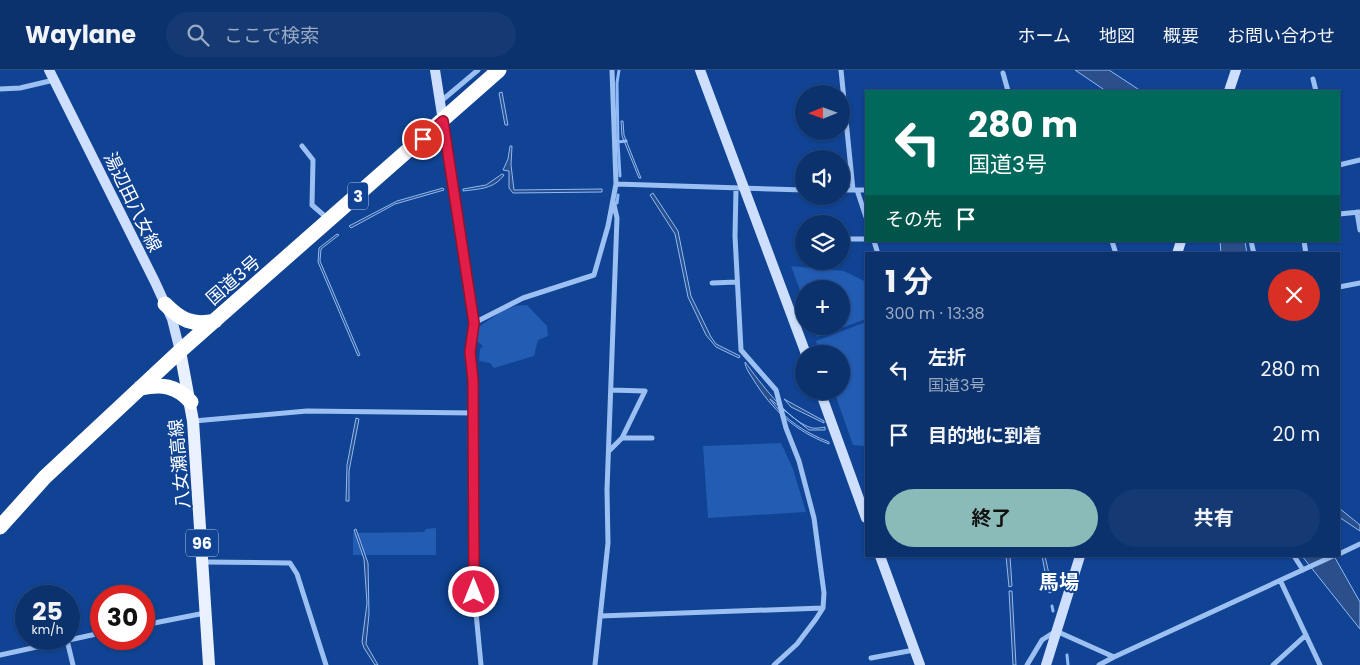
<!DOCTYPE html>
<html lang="ja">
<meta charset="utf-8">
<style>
body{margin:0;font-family:Poppins,"Noto Sans JP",sans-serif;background:#153a73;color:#f1f3f6;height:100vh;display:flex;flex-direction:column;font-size:19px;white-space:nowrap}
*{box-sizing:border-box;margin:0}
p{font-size:16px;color:#9aaac2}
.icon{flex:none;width:28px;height:28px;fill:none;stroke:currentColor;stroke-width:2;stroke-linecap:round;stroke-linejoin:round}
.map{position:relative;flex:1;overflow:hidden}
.details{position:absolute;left:865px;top:182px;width:475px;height:305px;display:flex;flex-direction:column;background:#0c326e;border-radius:0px;box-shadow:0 1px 4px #0004,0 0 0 1px #2c4d81}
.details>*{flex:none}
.top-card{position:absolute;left:865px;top:20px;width:475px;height:152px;border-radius:0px;box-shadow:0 1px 4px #0004,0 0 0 1px #2c4d81;background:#00695c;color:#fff;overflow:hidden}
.needle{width:32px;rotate:269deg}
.buttons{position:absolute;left:795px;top:15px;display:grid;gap:10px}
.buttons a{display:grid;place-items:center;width:55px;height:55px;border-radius:50%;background:#0c326e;box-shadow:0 1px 4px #0004,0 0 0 1px #2c4d81;font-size:25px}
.speed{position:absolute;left:15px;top:515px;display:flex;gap:10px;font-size:25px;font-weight:700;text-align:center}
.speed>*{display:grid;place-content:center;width:65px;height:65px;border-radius:50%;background:#0c326e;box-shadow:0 1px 4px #0004,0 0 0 1px #2c4d81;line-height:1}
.speed small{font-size:12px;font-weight:400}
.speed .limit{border:8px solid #d22;background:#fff;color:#111}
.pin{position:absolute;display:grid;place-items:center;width:42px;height:42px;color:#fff;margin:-21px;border:2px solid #fff;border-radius:50%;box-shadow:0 1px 5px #0007}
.me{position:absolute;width:55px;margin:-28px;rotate:0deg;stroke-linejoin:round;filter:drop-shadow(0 0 4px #0008)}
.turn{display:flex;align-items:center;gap:18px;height:105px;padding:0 20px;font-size:22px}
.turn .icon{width:65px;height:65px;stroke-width:2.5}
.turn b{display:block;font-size:35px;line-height:42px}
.then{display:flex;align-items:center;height:48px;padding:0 20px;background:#0003;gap:10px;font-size:19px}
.round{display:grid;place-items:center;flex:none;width:52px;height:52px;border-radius:26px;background:#153a73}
.overview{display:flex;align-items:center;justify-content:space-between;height:85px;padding:0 20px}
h1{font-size:30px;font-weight:700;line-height:38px}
.button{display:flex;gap:10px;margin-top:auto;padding:10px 20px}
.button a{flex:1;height:58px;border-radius:30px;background:#8bbbb9;color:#111;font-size:20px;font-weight:700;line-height:58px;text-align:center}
.button a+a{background:#153a73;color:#f1f3f6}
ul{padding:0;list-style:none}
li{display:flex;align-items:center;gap:15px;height:65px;padding:0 20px}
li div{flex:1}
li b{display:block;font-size:19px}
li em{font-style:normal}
header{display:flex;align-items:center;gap:30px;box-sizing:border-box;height:70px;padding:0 25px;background:#0c326e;border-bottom:1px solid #2c4d81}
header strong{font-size:24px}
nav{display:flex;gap:28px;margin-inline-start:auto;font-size:18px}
.search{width:350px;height:45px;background:#153a73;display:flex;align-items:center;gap:12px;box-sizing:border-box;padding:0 18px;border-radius:28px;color:#9aaac2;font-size:19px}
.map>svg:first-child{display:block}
</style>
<header>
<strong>Waylane</strong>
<div class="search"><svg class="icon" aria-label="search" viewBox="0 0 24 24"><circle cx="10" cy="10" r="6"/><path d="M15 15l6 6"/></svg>ここで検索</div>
<nav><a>ホーム</a><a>地図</a><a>概要</a><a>お問い合わせ</a></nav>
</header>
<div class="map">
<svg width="1360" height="595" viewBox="0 0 1360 595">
<rect width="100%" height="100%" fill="#104393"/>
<!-- green -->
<path fill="#225cb3" d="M791,196L844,201L866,212V249L817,267L813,256H841V219H804V231Z
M527,235L547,256L548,266L538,270L534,286L494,298L490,293L479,291L480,279L483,276L475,270L477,258L502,241L515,236Z
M866,252V376L853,375L834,321H841V284H820L816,271Z
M781,373L793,399L806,442L708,448L703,376Z
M436,458V485H353V463L424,462L426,459Z"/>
<!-- water -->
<path fill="#2a4f8b" stroke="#8fbaf7" d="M1075,0H1109L1141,21H1106Z
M502,22L508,55H505L499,23Z
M621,51H623L624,65L641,108H639L622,66Z
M510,76H512L511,95L514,120L602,119V122L513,123L509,118V101L503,100L508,89Z
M502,104L504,105C494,119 479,119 463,121V119L486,115Z
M443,118L444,120L395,134L351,158L349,156L397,131Z
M653,123L678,161L691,226L711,267L716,274L740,286L739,288L716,277L706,265L688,227L675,164L650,125Z
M337,164L339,165L321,179L320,191L360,285L358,286L318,192L319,178Z
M1220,171H1245L1247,184H1221Z
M745,292C759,311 787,349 809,357C814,359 820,358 825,357V360H809L770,329C785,350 806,363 829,372V374C795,361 772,340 753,309C750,304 745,298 745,292Z
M784,329L824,351V353L791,337Z
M356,348L359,349L349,401V431H346L347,395Z
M1339,438L1360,455V461L1339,447Z
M356,459L368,493L369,544L366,574L378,595H375L364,578L362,572L367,533L364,489L354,460Z
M1006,486H1010L1012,516L1009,517Z
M1042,486H1045L1053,522L1049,523Z
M1302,486H1334L1360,532V559Z
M1009,521H1012L1016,595H1013Z"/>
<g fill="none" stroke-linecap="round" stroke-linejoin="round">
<!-- stream -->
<path stroke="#8fbaf7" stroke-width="3" d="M619,0L617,13L618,72L626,71
M618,72L620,106
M617,133L618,125
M1052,536L1053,541
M1067,585L1068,595"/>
<!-- street -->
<path stroke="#9dc0f3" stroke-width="5" d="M841,0L853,120
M1003,3L1008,21
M1313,9L1316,21
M0,19L20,18L54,10
M440,32L478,0
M443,51L474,253L470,282L473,310L474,522L481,595
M302,76L313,90L312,135L327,148
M1339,95L1360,90
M616,114L804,120
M736,119L735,166L741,280L776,320L786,358L799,391L814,448L824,523L823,538L816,549L797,574L774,595
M841,120H866
M857,120L866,147
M1357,142L1360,160
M1339,144L1360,142
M841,169H866
M874,171L878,184
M1112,171L1116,184
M1251,171L1254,184
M1304,171L1306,184
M712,213L737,212
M1339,217L1360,213
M474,253L523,228L594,205L608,156L616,114L612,0
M194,351L307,341L473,343
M622,368H652
M609,381L622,368L645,321L611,320
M1339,484L1360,474
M1294,486L1303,500
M204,492L290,493L297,504L326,595
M1281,512L1320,595
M600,546L823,538
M144,555L205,543
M67,570L73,595
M0,585L101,563
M871,588L914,580
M595,595L608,473L607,420L617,148L613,130
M1027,595L1042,570L1056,561L1114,587L1333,486
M1099,595L1114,587
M1273,595L1306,565"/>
<!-- secondary -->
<path stroke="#cddffd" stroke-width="10" d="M49,0L155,212L172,249L180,281
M435,0L443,51
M700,0L806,284
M1229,21L1236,0
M1177,184L1181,171
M820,321L866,448
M880,486L920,595
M1046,595L1080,486"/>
<!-- primary -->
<path stroke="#e9f1ff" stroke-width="12" d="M180,281L193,351L209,595"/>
<!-- highway -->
<path stroke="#fff" stroke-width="15" d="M165,234C181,250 192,256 215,251
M140,318C162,314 176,315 191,332
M0,457L45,407L180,281L499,0"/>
</g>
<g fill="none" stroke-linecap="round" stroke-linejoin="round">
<!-- route casing -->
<g stroke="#92132f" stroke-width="12">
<path id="route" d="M423,69L443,51L474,253L470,282L473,310L474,522"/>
</g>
<!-- route -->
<use href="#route" stroke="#e11d48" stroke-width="9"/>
</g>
<g text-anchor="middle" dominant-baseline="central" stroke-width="4" stroke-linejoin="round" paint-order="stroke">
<!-- shield labels -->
<g fill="#104393" stroke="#b7c7df" stroke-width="1">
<rect x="348" y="112.5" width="20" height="27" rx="4"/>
<rect x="186" y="459.5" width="32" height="27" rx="4"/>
</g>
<g font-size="16" font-weight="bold" fill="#fff">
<text x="358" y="126">3</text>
<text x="202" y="473">96</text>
</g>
<!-- street labels -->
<g font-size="18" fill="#fff" stroke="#104393">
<text transform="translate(133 132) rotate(64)">湯辺田八女線</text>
<text transform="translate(233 210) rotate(-41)">国道3号</text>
<text transform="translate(179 394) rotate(-95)">八女瀬高線</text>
</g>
<!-- quarter labels -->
<g font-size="20" font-weight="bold" fill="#fff" stroke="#104393">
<text x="1059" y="512">馬場</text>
</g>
</g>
</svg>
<div class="buttons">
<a><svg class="needle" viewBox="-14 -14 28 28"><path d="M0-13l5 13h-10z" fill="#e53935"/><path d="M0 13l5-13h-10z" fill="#9aaac2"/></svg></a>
<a><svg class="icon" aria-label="sound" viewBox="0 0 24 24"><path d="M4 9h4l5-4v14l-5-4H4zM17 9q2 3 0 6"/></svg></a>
<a><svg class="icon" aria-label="layers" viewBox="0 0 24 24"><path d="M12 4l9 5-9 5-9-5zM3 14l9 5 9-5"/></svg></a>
<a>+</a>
<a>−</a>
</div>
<div class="speed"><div>25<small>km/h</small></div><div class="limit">30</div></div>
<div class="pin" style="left:423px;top:69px;background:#d93025"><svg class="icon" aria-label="arrive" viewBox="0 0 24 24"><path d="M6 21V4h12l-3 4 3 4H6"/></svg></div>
<svg class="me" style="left:474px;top:522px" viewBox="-20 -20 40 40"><circle r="17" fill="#e11d48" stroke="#fff" stroke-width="3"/><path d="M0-11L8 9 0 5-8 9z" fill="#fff"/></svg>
<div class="top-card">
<div class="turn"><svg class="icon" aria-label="left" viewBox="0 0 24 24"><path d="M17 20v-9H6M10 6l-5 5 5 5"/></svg><div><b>280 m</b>国道3号</div></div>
<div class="then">その先<svg class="icon" aria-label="arrive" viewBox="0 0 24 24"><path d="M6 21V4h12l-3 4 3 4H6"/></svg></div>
</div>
<section class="details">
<div class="overview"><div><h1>1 分</h1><p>300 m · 13:38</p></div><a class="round" style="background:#d93025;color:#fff"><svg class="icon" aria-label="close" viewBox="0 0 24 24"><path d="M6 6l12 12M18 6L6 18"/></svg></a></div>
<ul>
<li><svg class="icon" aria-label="left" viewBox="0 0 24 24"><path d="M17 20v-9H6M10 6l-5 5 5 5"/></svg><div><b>左折</b><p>国道3号</p></div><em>280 m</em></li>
<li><svg class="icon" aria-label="arrive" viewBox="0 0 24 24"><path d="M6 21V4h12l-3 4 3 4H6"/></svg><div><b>目的地に到着</b></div><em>20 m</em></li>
</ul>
<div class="button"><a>終了</a><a>共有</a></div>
</section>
</div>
